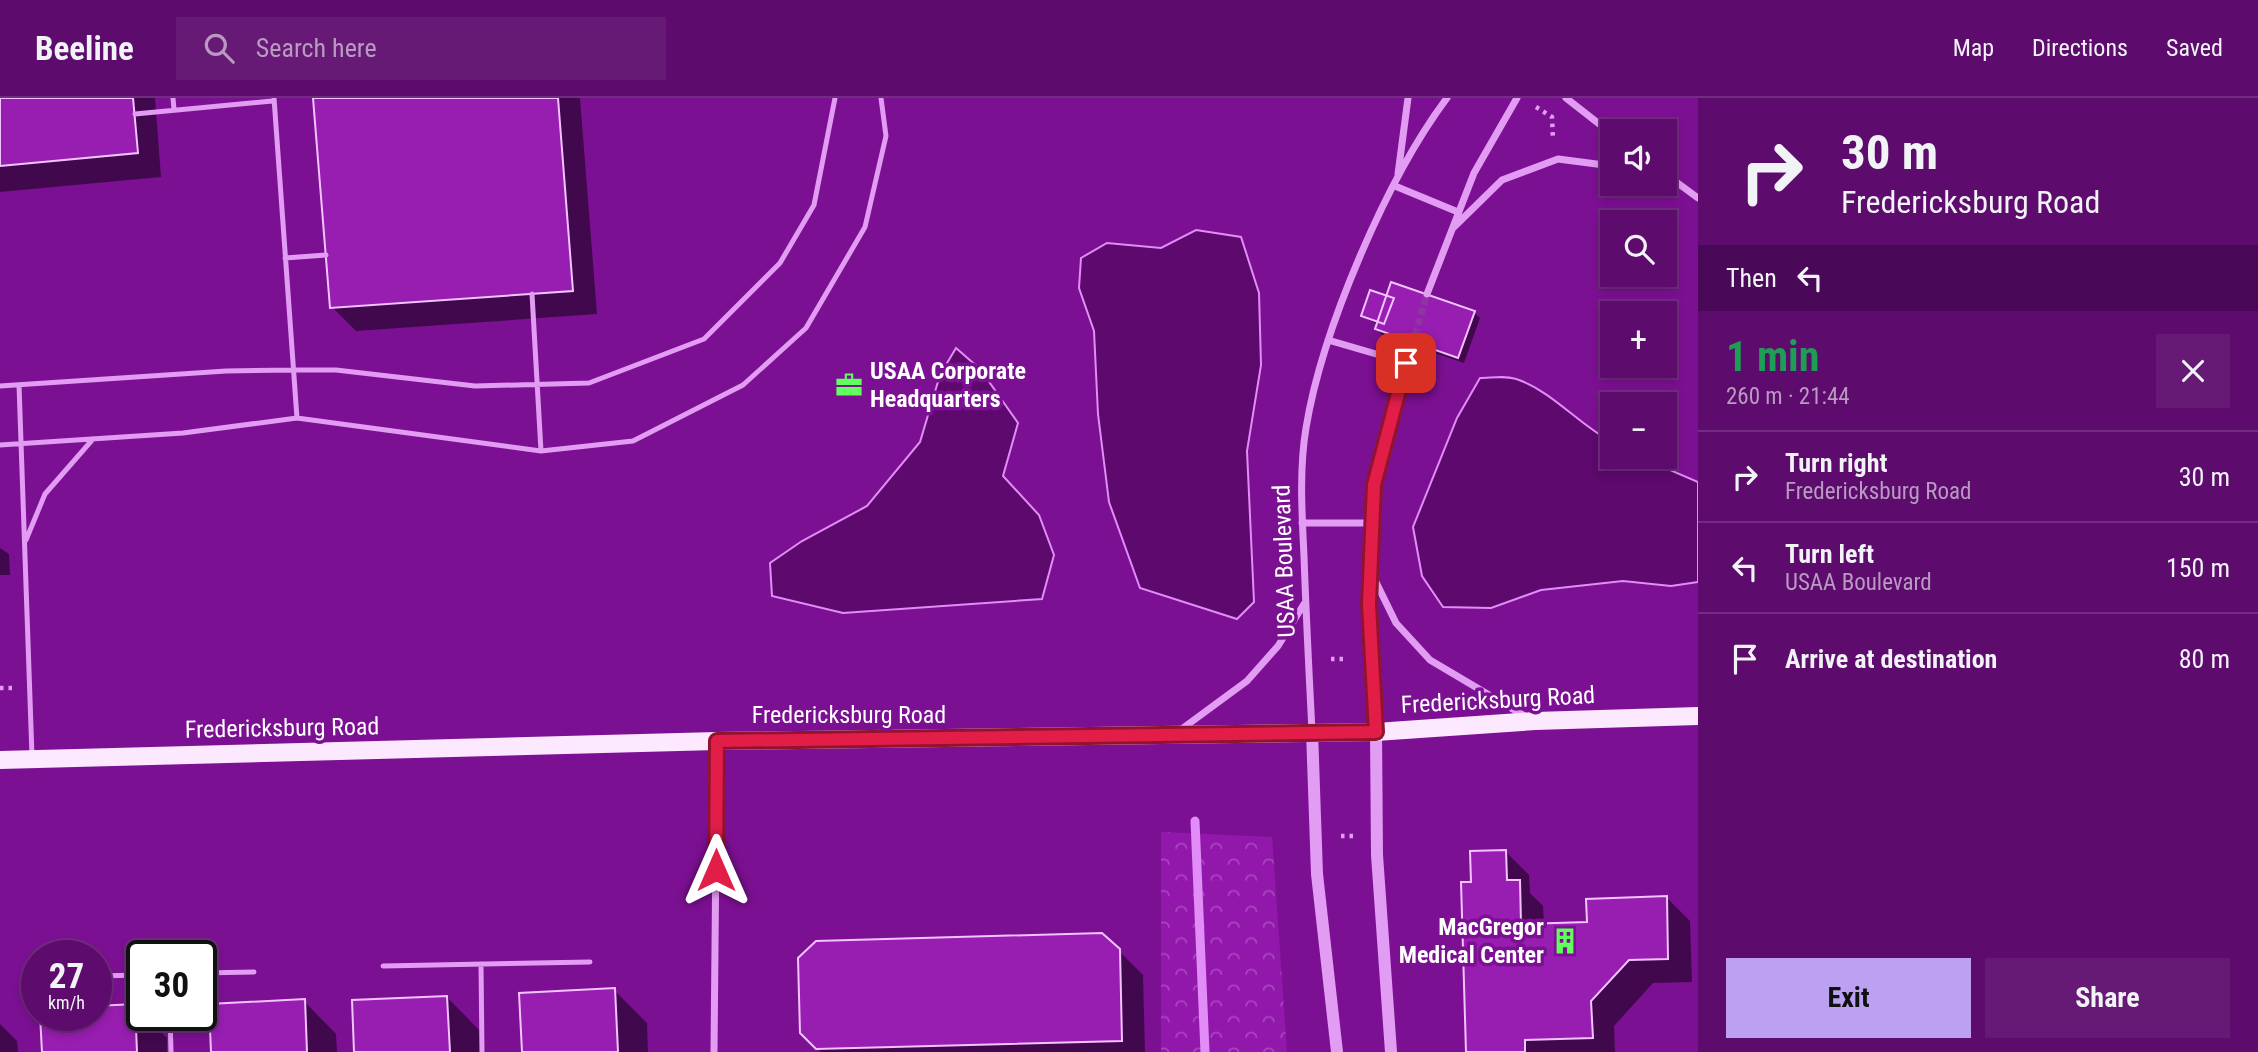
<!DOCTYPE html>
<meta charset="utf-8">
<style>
body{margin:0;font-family:"Roboto Condensed",sans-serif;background:#661a76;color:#f1f3f6;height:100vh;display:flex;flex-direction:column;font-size:26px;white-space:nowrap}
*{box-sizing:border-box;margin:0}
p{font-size:23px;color:#b99bc2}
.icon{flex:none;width:38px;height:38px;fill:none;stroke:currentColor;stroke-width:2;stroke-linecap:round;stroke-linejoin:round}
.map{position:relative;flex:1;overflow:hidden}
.panel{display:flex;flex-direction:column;background:#5d0c6e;width:560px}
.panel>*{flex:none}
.guide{background:#5d0c6e;color:#f1f3f6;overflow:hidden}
.fabs{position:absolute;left:1600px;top:21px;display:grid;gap:14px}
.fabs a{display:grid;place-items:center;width:77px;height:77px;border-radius:0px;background:#5d0c6e;box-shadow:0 4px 10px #0003,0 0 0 2px #722c81;font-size:35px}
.speed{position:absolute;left:21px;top:842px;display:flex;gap:14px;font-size:35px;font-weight:700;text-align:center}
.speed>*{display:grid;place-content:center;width:91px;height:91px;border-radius:50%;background:#5d0c6e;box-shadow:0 4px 10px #0003,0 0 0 2px #722c81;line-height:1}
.speed small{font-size:18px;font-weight:400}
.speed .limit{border:4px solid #111;border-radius:10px;background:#fff;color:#111}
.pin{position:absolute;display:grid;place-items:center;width:60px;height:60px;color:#fff;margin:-30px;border-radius:14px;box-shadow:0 4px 10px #0006}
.me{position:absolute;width:77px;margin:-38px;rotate:0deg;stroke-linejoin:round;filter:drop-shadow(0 0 5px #0008)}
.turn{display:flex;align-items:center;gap:24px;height:147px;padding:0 28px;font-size:32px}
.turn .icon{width:91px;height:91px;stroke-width:2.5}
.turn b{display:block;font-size:49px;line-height:60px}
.then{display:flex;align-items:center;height:66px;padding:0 28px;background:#0003;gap:14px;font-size:26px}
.round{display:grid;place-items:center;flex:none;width:74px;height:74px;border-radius:0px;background:#661a76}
.summary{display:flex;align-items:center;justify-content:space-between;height:119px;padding:0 28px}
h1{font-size:42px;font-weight:700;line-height:52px;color:#1e9e55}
.action{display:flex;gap:14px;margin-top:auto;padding:14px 28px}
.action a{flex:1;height:80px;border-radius:0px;background:#bca0f2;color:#111;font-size:28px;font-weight:700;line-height:80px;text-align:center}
.action a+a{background:#661a76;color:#f1f3f6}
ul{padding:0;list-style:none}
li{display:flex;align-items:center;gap:21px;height:91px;padding:0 28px;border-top:2px solid #722c81}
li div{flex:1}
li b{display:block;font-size:26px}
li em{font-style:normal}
header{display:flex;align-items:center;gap:42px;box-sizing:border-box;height:98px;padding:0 35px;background:#5d0c6e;border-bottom:2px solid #722c81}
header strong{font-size:33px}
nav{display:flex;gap:38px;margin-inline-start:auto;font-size:24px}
.search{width:490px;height:63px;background:#661a76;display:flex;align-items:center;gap:18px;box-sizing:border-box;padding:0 24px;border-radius:0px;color:#b99bc2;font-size:26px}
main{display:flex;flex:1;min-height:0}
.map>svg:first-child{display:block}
</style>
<header>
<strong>Beeline</strong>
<div class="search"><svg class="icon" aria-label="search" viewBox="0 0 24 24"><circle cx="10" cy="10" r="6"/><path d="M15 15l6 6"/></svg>Search here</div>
<nav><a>Map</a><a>Directions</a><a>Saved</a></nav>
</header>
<main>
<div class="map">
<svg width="1698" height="954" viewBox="0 0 1698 954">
<defs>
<pattern id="forest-crowns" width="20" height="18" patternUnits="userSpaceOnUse" patternTransform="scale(1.75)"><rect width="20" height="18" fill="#9218ac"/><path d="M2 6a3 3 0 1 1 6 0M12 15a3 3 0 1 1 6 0" fill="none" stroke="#a846bd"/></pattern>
</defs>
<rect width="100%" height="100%" fill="#7c1092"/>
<!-- forest -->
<path fill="url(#forest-crowns)" d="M1161,734L1272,739L1287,954H1161Z"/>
<!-- water -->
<path fill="#5e096d" stroke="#e28df7" stroke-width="2" d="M1196,132L1241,139L1259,195L1261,267L1247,353L1254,504L1237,521L1140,490L1109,404L1098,316L1094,233L1079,190L1081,160L1107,145L1161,150Z
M956,250L980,271L1018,325L1003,378L1039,417L1054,457L1042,501L843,515L772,498L770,465L802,443L867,408L920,344L940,277Z
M1480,280C1492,280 1508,277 1519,282C1554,295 1579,327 1612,344V359H1640L1698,384V484L1671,488L1623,483L1541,492L1491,510L1443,509L1422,478L1413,429L1457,320Z"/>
<!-- shadow -->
<path fill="#0007" d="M0,0H155L161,79L0,94Z
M315,0H580L597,216L356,233L332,209Z
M1387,200L1474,214L1480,220L1464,265L1382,237L1377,231L1378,227L1363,218Z
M0,450L9,456L10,477H0Z
M1505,753L1529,777L1530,795L1543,808L1544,827L1589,826L1666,799L1690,823L1692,884L1653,885L1614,928L1615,954H1468L1473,786Z
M1118,852L1143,877L1145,954H821L801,935Z
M614,892L647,925L648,954H524Z
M447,899L479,932L480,954H356Z
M304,903L336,936L337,954H213Z
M135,908L167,940V954H44L42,917H96Z
M0,926L17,943L18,954H0Z"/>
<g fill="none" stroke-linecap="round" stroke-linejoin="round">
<!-- stream -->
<path stroke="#e28df7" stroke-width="9" d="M1195,723L1205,954"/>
</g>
<!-- building -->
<path fill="#981eb1" stroke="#f3c3fe" stroke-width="2" d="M0,0H133L138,55L0,68Z
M313,0H558L573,193L330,210Z
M1391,184L1475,213L1458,260L1375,231Z
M1370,192L1394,200L1384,226L1361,218Z
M1506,752L1507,782H1520L1521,826L1587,824L1586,801L1667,798L1668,861L1629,862L1591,903L1593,940L1525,942V954H1466L1461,784H1471L1470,753Z
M1102,835L1120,851L1122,943L816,951L800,935L798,860L816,843Z
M615,890L618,954H522L519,895Z
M447,898L450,954H354L352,902Z
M305,901L307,954H211L209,906Z
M135,906L137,954H42L40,917H96V908Z"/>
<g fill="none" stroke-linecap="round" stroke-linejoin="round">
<!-- minor-tunnel -->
<path stroke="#9034a2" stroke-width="7" stroke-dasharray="7 3.5" stroke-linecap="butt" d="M1412,247L1427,196"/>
<!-- path -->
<path stroke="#e39cf3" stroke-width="4.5" stroke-dasharray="3.5 5" stroke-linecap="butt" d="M1536,9L1552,19L1553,42
M1331,561H1344
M0,590H13
M1341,738H1353"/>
<!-- service -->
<path stroke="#e39cf3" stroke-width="5" d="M173,0L174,12
M274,0L297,320
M135,16L272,3
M285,160L326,157
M532,196L541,353
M19,287L32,658
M0,288L226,273L294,272H336L475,288L589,285L704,241L780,165L814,107L835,0
M0,347L183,335L297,320L541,353L633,343L743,287L806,230L865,129L886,38L881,0
M26,442L45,396L93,341
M481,866L482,954
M383,868L590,864
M201,875L254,874
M96,878L142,877
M170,917L171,954"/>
<!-- minor -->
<path stroke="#e39cf3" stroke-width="7" d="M1566,0L1612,36
M1664,75L1698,100
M1398,76L1408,0
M1395,88L1458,114
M1453,130L1502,82L1558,61L1612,68
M1427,196L1474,75L1517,0
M1328,242L1407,265
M1302,425H1373
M1372,476L1396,525L1430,562L1528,620
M1179,633L1247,583L1278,548L1304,506
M1312,633C1309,575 1306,516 1304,458C1302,416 1299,372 1306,330C1322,232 1387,80 1447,0
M1376,633L1369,506L1374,386L1412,247
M714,954L717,643"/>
<!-- tertiary -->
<path stroke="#e39cf3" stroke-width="12" d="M1312,633L1317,776L1337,954
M1376,634L1377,757L1391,954"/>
<!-- primary -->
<path stroke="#fce8ff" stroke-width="18" d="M0,662L717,643L1376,634L1535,623L1698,618"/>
</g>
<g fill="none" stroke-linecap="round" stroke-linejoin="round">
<!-- route casing -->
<g stroke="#92132f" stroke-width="18">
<path id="route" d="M716,772L717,643L1376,634L1369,506L1374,387L1406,265"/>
</g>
<!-- route -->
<use href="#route" stroke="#e11d48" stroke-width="12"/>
</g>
<!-- icons -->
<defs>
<g id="office-bare" transform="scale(2.1)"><path d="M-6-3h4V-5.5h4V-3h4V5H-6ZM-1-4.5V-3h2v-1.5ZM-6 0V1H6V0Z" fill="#61ff5e" stroke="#7c1092" stroke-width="2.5" paint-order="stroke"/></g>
<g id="building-bare" transform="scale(2.1)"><path d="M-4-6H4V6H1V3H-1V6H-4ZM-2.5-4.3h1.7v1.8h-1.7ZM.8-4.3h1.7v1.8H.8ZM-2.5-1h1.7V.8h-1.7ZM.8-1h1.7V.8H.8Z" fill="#61ff5e" stroke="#7c1092" stroke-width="2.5" paint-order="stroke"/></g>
</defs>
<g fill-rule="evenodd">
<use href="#office-bare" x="849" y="287"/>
<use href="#building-bare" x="1565" y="843"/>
</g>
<g text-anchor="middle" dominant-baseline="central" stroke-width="7" stroke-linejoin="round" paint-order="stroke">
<!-- poi labels -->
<g font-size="24" font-weight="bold" fill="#fff" stroke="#7c1092" text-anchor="start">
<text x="870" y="273">USAA Corporate<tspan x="870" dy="28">Headquarters</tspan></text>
<text x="1544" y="829" text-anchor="end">MacGregor<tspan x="1544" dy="28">Medical Center</tspan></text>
</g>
<!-- street labels -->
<g font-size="24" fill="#fff" stroke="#7c1092">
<text transform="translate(1284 463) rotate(-92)">USAA Boulevard</text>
<text transform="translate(1498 602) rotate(-3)">Fredericksburg Road</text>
<text x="849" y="617">Fredericksburg Road</text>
<text transform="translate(282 630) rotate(-1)">Fredericksburg Road</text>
</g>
</g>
</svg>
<div class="fabs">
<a><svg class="icon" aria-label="sound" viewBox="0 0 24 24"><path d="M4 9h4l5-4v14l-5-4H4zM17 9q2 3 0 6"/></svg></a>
<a><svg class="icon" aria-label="search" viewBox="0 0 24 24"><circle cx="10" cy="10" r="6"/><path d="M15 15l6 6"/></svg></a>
<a>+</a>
<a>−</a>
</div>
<div class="speed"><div>27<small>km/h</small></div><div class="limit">30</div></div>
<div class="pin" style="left:1406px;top:265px;background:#d93025"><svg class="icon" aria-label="arrive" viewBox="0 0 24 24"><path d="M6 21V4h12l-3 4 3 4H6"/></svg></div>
<svg class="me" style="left:716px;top:772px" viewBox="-20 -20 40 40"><path d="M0-17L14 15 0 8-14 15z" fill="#e11d48" stroke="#fff" stroke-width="4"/></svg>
</div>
<section class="panel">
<div class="guide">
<div class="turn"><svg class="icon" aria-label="right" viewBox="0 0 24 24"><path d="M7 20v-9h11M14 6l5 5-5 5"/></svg><div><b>30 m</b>Fredericksburg Road</div></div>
<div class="then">Then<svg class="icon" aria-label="left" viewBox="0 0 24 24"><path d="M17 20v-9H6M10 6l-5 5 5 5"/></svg></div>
</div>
<div class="summary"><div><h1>1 min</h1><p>260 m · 21:44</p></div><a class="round"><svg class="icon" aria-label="close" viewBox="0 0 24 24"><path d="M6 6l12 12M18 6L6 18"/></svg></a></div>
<ul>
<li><svg class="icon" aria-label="right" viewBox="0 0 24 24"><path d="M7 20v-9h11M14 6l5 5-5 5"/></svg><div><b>Turn right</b><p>Fredericksburg Road</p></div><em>30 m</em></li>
<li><svg class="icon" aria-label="left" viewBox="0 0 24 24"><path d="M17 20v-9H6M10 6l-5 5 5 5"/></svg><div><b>Turn left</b><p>USAA Boulevard</p></div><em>150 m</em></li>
<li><svg class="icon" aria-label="arrive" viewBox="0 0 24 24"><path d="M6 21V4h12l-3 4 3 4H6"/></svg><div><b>Arrive at destination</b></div><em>80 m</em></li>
</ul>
<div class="action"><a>Exit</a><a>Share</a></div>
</section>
</main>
